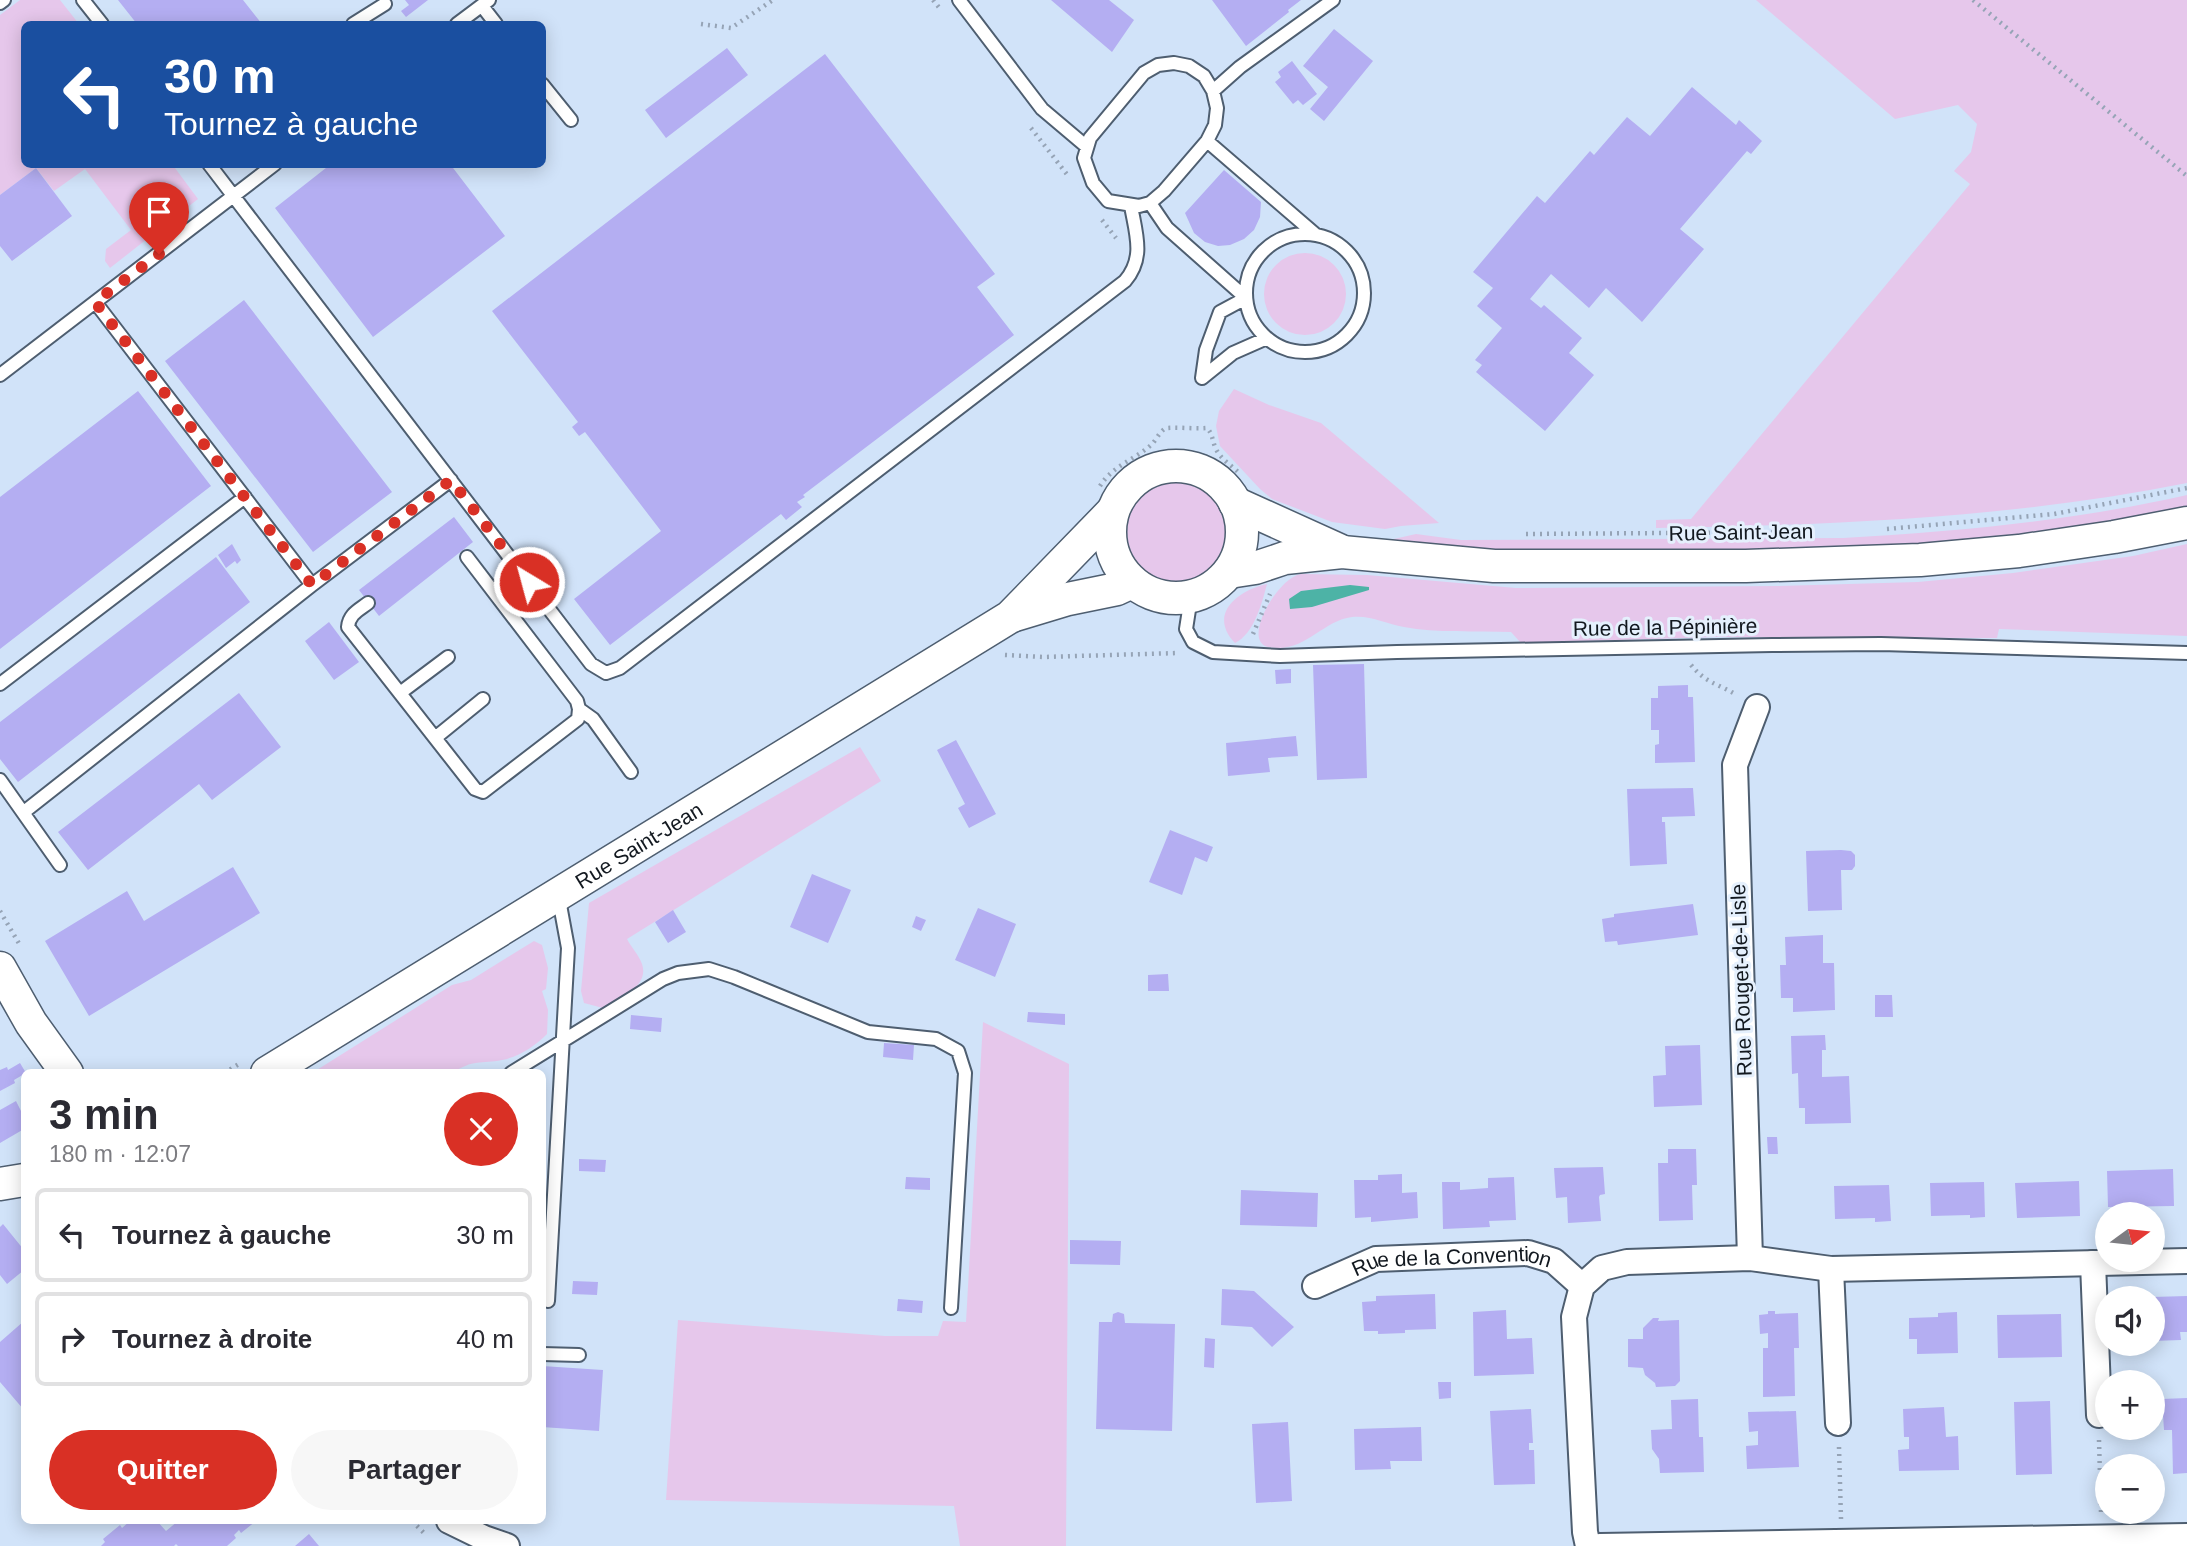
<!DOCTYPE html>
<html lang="fr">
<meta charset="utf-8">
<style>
body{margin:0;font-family:Helvetica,sans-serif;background:#f7f7f7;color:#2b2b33;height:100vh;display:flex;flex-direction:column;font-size:26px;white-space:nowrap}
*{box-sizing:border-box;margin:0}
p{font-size:23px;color:#7c7c81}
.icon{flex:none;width:38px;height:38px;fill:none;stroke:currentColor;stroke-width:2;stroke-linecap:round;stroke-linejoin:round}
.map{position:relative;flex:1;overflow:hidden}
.sheet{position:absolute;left:21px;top:1069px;width:525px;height:455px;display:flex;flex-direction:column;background:#fff;border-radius:10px;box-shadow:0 4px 18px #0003}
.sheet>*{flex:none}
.hud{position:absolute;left:21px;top:21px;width:525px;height:147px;border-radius:10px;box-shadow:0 4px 18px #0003;background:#1a4fa0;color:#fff;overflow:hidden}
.needle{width:46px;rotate:75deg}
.fabs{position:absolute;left:2095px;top:1202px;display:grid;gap:14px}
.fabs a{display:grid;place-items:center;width:70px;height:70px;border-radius:50%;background:#fff;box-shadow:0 4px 18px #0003;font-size:35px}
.pin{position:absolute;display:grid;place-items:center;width:60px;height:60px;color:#fff;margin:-72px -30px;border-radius:50% 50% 50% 0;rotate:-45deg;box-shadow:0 0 7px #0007}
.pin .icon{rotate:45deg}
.me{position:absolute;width:77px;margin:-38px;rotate:323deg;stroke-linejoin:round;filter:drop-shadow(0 0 5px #0008)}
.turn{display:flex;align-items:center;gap:24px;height:147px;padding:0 28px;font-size:32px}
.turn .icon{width:91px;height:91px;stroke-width:2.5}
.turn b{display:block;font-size:49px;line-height:60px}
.round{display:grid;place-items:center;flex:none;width:74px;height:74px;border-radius:37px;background:#f7f7f7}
.summary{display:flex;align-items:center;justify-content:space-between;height:119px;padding:0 28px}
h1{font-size:42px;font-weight:700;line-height:52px}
.action{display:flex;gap:14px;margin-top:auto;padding:14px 28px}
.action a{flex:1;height:80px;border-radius:42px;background:#d93025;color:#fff;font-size:28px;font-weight:700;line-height:80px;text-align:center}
.action a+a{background:#f7f7f7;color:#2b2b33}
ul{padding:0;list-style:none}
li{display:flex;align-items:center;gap:21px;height:94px;margin:0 14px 10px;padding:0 14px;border:4px solid #e1e1e2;border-radius:10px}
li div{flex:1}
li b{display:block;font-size:26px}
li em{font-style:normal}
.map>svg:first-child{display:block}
</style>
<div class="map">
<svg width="2187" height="1546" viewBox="0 0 2187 1546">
<rect width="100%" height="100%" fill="#d1e3f9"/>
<!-- green -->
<path fill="#e6c7eb" d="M20,0H60L79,24H24V164L179,165L175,168L198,199L110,268L105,261L106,249L131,230L85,169L54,191L36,168L0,195V15Z
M1756,0H2187V483C2012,518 1835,525 1656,528V520L1691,519L1970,184L1954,171L1971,152L1977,124L1958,105L1895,119Z
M1264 294a41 41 0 1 1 82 0a41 41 0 1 1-82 0Z
M1234,389L1269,405L1321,423L1439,523L1401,526L1385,529L1332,522L1272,499L1260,489L1220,446L1216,426L1219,411Z
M1127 532a49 49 0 1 1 98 0a49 49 0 1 1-98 0Z
M2187,495V507C2042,540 1893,548 1745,551C1661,552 1575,556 1491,551C1456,549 1420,544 1385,541L1416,534L1461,540L1843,538C1961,531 2071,521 2187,495Z
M2187,544V636L1999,629L1997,638L1714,637L1521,643L1511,632C1477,631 1436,633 1404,627C1386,624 1371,615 1352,617C1321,621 1305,654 1268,647C1241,641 1278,577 1301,574L1367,575L1516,588L1779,586L1918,582L2013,573L2133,556Z
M1267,584C1262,603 1254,634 1235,643C1208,615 1236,591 1267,584Z
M860,747L881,781L627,939C631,947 639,955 642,964C650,987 618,999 603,1008L584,1003L581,991L589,903Z
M534,941L542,945L548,968L546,989L542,991L548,1010L547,1034C535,1046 519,1057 502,1060C482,1064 472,1059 453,1073H312L452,985L471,980Z
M983,1022L1069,1064L1066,1546H960L954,1506L666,1500L678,1320L885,1336H938L943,1321L966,1322Z"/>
<!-- water -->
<path fill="#4db3a6" d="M1350,585L1369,587V590L1312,607L1290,609L1289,599L1301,591Z"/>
<!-- building -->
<path fill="#b4aef2" d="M118,0H243L262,24H137Z
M405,0H428L406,17L401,11L409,5Z
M1051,0H1109L1134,20L1112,52Z
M1212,0H1301L1288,10L1289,12L1246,46Z
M1334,29L1373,61L1324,121L1310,109L1328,87L1303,66Z
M727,48L748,75L666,138L645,110Z
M825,54L995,274L977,287L1014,335L803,495L805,497L797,502L802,507L786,520L781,514L610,645L574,599L661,531L585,432L579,436L572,427L578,422L492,311Z
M1292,61L1317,94L1303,105L1298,100L1293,104L1275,82L1281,77L1278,72Z
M1692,87L1736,125L1739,120L1762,141L1751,154L1747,151L1680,229L1704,249L1642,322L1606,288L1589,308L1551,274L1530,299L1541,308L1544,305L1582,338L1569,353L1594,375L1545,431L1476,372L1482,365L1475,360L1502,328L1477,306L1493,288L1473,272L1537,196L1545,203L1590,151L1594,155L1627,117L1650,136Z
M331,164H450L505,236L373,337L275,208Z
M36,168L72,216L12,261L0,246V195Z
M1224,170L1261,202L1260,217L1254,230L1244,239L1230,245L1218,246L1205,242L1194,233L1185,213Z
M244,300L392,492L313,552L165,361Z
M138,391L211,486L0,649V497Z
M454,517L473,542L379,616L359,590Z
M232,544L241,560L237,564L235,561L226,568L218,555Z
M216,557L250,602L18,782L0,759V722Z
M329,622L359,662L334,680L305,641Z
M1364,664L1367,778L1317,780L1313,665Z
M1291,669V683L1276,684L1275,670Z
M1688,685V697H1693L1695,762L1655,763V745L1659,744V730H1651V698H1658V686Z
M239,693L281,747L212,800L199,784L88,870L58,832Z
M1296,736L1298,756L1268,758L1270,772L1228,776L1226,743Z
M956,740L996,814L969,828L958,808L965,804L937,750Z
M1693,788L1695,816L1662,817V822H1665L1667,864L1630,866L1627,789Z
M1170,830L1213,847L1207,862L1195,857L1182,895L1149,882Z
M1841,850L1851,851L1855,855V866L1852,870H1841L1842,910L1808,911L1806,851Z
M233,867L260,913L89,1016L45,941L127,891L144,921Z
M812,874L851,890L828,943L790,927Z
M1693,904L1698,935L1618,945L1617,941L1605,942L1602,919L1614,917V914Z
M978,908L1016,924L995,977L955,960Z
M673,910L686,932L668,943L655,922Z
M916,916L926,920L921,931L912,927Z
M1823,935V963H1834L1835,1010L1793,1012V998H1781L1780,965H1786L1785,937Z
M1168,974L1169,991H1148V975Z
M1875,995H1892L1893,1017H1875Z
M1028,1012L1065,1014V1025L1027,1022Z
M631,1015L662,1018L661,1032L630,1029Z
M1825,1035L1826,1050H1822V1077L1849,1076L1851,1123L1805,1124V1108H1799L1798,1073L1792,1074L1791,1036Z
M884,1043L914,1045L913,1060L883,1057Z
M1700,1045L1702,1105L1654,1107L1653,1076L1666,1075L1665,1046Z
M20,1063L26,1073L14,1080L15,1083L0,1091V1070L7,1067L8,1070Z
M16,1101L21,1111L24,1109V1129L0,1143V1110Z
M1767,1137H1777L1778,1154H1768Z
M1668,1149H1696L1697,1185H1692L1693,1220L1659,1221L1658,1163H1668Z
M579,1159L606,1160L605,1172L579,1171Z
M1603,1167L1605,1194L1600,1195L1599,1197L1601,1221L1568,1223L1567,1197L1556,1198L1554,1168Z
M2173,1169L2174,1206L2108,1207L2107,1171Z
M1402,1174V1193L1417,1192L1418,1218L1371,1222V1217L1355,1218L1354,1180H1378V1175Z
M906,1177L930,1178V1190L905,1189Z
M1514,1177L1516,1220L1489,1221L1490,1227L1443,1229L1442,1182H1460V1190L1488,1188V1178Z
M2079,1181L2080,1216L2017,1218L2015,1183Z
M1984,1182L1985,1217L1970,1218V1215L1931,1216L1930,1183Z
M1889,1185L1891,1221L1875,1222V1218L1835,1219L1834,1186Z
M1241,1190L1318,1193L1317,1227L1240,1225Z
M3,1224L24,1250V1270L7,1284L0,1275V1227Z
M1070,1240L1121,1241L1120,1265L1070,1264Z
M573,1281L598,1282L597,1295L572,1294Z
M1222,1289L1254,1291L1294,1327L1272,1347L1252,1327L1221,1325Z
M1435,1294L1436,1329L1405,1330V1333L1378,1334V1331H1364L1362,1302L1376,1301V1296Z
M2187,1296V1332H2180L2181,1340L2152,1341V1297Z
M898,1299L923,1301L922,1313L897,1311Z
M1506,1310L1507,1339L1532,1338L1534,1374L1474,1376L1473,1312Z
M1768,1311H1775V1314L1798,1313L1799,1348H1794L1795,1396L1763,1397V1348H1768V1333L1760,1334L1759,1315L1768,1314Z
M1118,1312L1124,1314L1125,1323L1175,1324L1172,1431L1096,1429L1099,1322H1112L1113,1314Z
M1957,1312L1958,1353L1917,1354V1339H1909V1318L1938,1317V1313Z
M2061,1314L2062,1357L1998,1358L1997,1315Z
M1653,1318H1659L1658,1321L1679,1320L1680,1381L1675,1386L1656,1387L1655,1383L1645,1375L1643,1368L1628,1367V1339H1643V1328Z
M24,1321V1410L0,1382V1342Z
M1205,1338L1215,1339L1214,1368L1204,1367Z
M542,1366L603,1370L599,1431L542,1427Z
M1438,1382H1451V1398L1439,1399Z
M2187,1398V1473L2173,1474L2172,1430H2164L2162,1399Z
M1698,1399L1699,1437H1703L1704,1472L1660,1473L1659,1459L1652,1449L1651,1430L1672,1429L1671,1400Z
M2050,1401L2052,1474L2016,1475L2014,1402Z
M1944,1407L1946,1437L1958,1436L1959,1470L1899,1471L1898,1450L1909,1449V1437H1904L1903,1409Z
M1531,1409L1533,1443H1529V1450H1534L1535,1484L1494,1485L1490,1411Z
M1796,1411L1799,1467L1747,1469L1746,1446L1758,1445V1431L1749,1432L1748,1412Z
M1288,1422L1292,1501L1256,1503L1252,1424Z
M1421,1427L1422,1461H1390L1391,1469L1355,1470L1354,1429Z
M130,1521H157L166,1531L178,1521H256L241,1533L239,1530L234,1535L236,1538L227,1546H178L176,1544L174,1546H101L105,1542L103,1539L120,1525L122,1528Z
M309,1534L319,1546H295Z"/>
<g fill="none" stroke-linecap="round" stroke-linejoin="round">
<!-- service casing -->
<g stroke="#4e5e70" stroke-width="16">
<path id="service" d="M83,0L102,24
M959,0L1042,109L1087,147
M0,3L4,0
M482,6L496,24
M353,24L385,4
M457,24L489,0
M1174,63L1189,66L1204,76L1213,91L1217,108L1215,125L1207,141L1164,191L1150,203L1139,206L1108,201L1093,183L1084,158L1090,138L1144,73L1158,65Z
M542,84L571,120
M1213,91L1240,67L1333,0
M1207,141L1315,234
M209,164L591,664L606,673L620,668L1125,281C1145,258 1136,234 1131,206
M1150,203L1167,228L1246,298L1220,312L1206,350L1202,378
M1246 293a59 59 0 1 1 118 0a59 59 0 1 1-118 0Z
M95,302L312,585
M0,375L275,164
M1202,378L1233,353L1267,338
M1191,597L1186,629L1193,642L1213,652L1280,656L1397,652L1772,645L1881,644L2187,653
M368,603C359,610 349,614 348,627L475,789L483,792L578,719L579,709L577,701L467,557
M0,684L245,497
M400,693L448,657
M579,709L593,719L631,772
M435,738L483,699
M0,780L60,865
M24,812L312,585L451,480
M511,1073L663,979L678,973L709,969L734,977L868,1032L936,1039L958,1051L965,1073L951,1308
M548,1301L568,948L558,894
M542,1354L579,1355"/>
</g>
<!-- minor casing -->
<g stroke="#4e5e70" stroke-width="28">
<g id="minor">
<path d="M1750,1258L1735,765L1757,707"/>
<path d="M2093,1263L2099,1415"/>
<path d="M1831,1269L1838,1423"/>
<path id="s1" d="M1315,1286L1376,1259L1528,1253L1554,1261L1582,1286"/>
<path d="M449,1521L484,1538L507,1546"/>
<path d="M1588,1546L1585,1532L1574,1317L1582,1286L1602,1268L1627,1262L1750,1258L1831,1269L2187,1261"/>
<path d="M1600,1546L2187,1536"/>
</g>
</g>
<!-- tertiary casing -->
<g stroke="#4e5e70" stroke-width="35">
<g id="tertiary">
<circle cx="1176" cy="532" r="66"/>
<path d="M1235,503L1339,550"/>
<path d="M1229,572L1255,568L1285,558L1342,552L1494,566H1746L1920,560L2019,551L2114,537L2187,523"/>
<path d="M1015,615L1068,599L1117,589L1132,582"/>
<path d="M0,968L31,1023L67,1073"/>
<path id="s2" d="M267,1073L1010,617L1112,512"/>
<path d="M0,1184L24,1180"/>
</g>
</g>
<!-- path -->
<path stroke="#96a4b6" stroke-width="4.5" stroke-dasharray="2 5" stroke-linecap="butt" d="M933,0L941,10
M1973,0L2187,176
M701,24L731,28L773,0
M1031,128L1069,177
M1102,220L1116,238
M1100,486C1113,465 1135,460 1152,444C1157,439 1161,429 1167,428C1180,427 1194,429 1207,428C1213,434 1212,441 1216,449C1221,460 1233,466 1241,475
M1887,529L2054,514L2187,488
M1526,534L1804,532
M1253,634L1270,594
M1005,655L1043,657L1179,653
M1691,665C1706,683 1716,683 1735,694
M0,911L21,947
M224,1073L239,1064
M2099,1440L2101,1512
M1839,1447L1841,1519
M412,1521L426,1535"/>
<!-- service -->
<use href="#service" stroke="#fff" stroke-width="12"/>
<!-- minor -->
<use href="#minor" stroke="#fff" stroke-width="24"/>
<!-- tertiary -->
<use href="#tertiary" stroke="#fff" stroke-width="32"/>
</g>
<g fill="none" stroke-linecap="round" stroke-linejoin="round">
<!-- route -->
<path stroke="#d93025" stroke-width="12" stroke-dasharray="0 21.6" d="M159,254L95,302L312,585L451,480L529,582"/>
</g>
<g text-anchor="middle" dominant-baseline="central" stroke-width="6" stroke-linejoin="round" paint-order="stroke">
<!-- street labels -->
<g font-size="21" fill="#12181f" stroke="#e5f0fd">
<text transform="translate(1741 532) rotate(-1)">Rue Saint-Jean</text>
<text transform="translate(1665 627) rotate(-1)">Rue de la Pépinière</text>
<text stroke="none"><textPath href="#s2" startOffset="436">Rue Saint-Jean</textPath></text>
<text transform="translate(1741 980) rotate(-92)">Rue Rouget-de-Lisle</text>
<text stroke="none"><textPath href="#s1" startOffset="142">Rue de la Convention</textPath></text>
</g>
</g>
</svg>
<div class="fabs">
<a><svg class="needle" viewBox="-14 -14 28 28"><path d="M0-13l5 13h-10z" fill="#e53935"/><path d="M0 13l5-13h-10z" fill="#7c7c81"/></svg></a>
<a><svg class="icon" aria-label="sound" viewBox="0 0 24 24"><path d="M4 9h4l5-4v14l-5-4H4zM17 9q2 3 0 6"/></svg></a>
<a>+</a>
<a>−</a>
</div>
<div class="pin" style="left:159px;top:254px;background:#d93025"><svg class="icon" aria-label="arrive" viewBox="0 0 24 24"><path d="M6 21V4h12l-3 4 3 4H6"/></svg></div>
<svg class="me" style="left:529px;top:582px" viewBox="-20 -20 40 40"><circle r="17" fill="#d93025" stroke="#fff" stroke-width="3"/><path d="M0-11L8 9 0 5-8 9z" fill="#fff"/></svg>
<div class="hud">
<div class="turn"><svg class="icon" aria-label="left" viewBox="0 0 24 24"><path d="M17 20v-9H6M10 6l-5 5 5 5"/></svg><div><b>30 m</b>Tournez à gauche</div></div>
</div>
<section class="sheet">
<div class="summary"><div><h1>3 min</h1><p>180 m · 12:07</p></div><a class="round" style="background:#d93025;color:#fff"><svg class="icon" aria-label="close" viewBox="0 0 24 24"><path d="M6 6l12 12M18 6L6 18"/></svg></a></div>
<ul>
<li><svg class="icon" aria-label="left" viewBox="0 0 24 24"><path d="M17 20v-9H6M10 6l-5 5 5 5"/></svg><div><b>Tournez à gauche</b></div><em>30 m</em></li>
<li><svg class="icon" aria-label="right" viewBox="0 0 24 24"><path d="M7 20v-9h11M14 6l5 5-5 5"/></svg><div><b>Tournez à droite</b></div><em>40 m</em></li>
</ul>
<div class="action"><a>Quitter</a><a>Partager</a></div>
</section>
</div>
